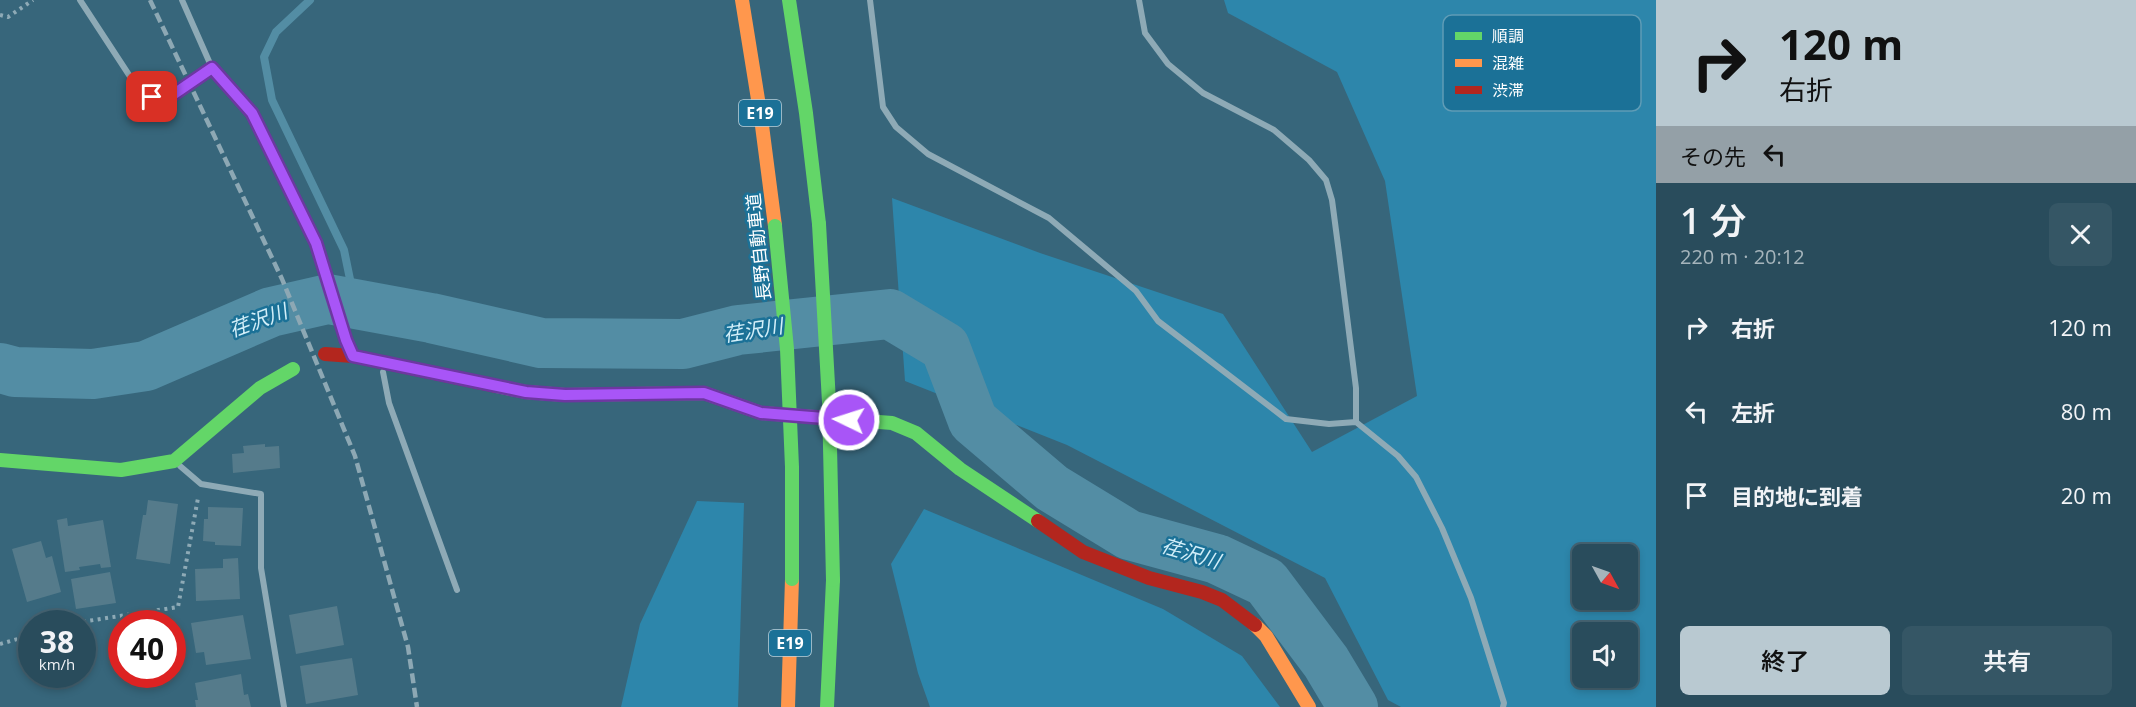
<!DOCTYPE html>
<html lang="ja">
<meta charset="utf-8">
<style>
body{margin:0;font-family:"Open Sans","Noto Sans JP",sans-serif;background:#355665;color:#f1f3f6;height:100vh;display:flex;flex-direction:column;font-size:22px;white-space:nowrap}
*{box-sizing:border-box;margin:0}
p{font-size:20px;color:#a5b4bb}
.icon{flex:none;width:33px;height:33px;fill:none;stroke:currentColor;stroke-width:2;stroke-linecap:round;stroke-linejoin:round}
.map{position:relative;flex:1;overflow:hidden}
.side{display:flex;flex-direction:column;background:#294c5c;width:480px}
.side>*{flex:none}
.top-card{background:#b9c9d1;color:#111;overflow:hidden}
.needle{width:39px;rotate:130deg}
.fabs{position:absolute;left:1572px;top:544px;display:grid;gap:12px}
.fabs a{display:grid;place-items:center;width:66px;height:66px;border-radius:9px;background:#294c5c;box-shadow:0 3px 9px #0003,0 0 0 2px #456372;font-size:30px}
.speed{position:absolute;left:18px;top:610px;display:flex;gap:12px;font-size:30px;font-weight:700;text-align:center}
.speed>*{display:grid;place-content:center;width:78px;height:78px;border-radius:50%;background:#294c5c;box-shadow:0 3px 9px #0003,0 0 0 2px #456372;line-height:1}
.speed small{font-size:15px;font-weight:400}
.speed .limit{border:9px solid #d22;background:#fff;color:#111}
.pin{position:absolute;display:grid;place-items:center;width:51px;height:51px;color:#fff;margin:-26px;border-radius:12px;box-shadow:0 3px 9px #0006}
.me{position:absolute;width:66px;margin:-33px;rotate:274deg;stroke-linejoin:round;filter:drop-shadow(0 0 4px #0008)}
.turn{display:flex;align-items:center;gap:21px;height:126px;padding:0 24px;font-size:27px}
.turn .icon{width:78px;height:78px;stroke-width:2.5}
.turn b{display:block;font-size:42px;line-height:51px}
.then{display:flex;align-items:center;height:57px;padding:0 24px;background:#0003;gap:12px;font-size:22px}
.round{display:grid;place-items:center;flex:none;width:63px;height:63px;border-radius:9px;background:#355665}
.overview{display:flex;align-items:center;justify-content:space-between;height:102px;padding:0 24px}
h1{font-size:36px;font-weight:600;line-height:45px}
.action{display:flex;gap:12px;margin-top:auto;padding:12px 24px}
.action a{flex:1;height:69px;border-radius:9px;background:#b9c9d1;color:#111;font-size:24px;font-weight:600;line-height:69px;text-align:center}
.action a+a{background:#355665;color:#f1f3f6}
ul{padding:0;list-style:none}
li{display:flex;align-items:center;gap:18px;height:84px;padding:0 24px}
li div{flex:1}
li b{display:block;font-size:22px}
li em{font-style:normal}
main{display:flex;flex:1;min-height:0}
.map>svg:first-child{display:block}
</style>
<main>
<div class="map">
<svg width="1656" height="707" viewBox="0 0 1656 707">
<rect width="100%" height="100%" fill="#37667b"/>
<!-- green -->
<path fill="#2d86ab" fill-rule="evenodd" d="M1224,0H1656V707H1401L1388,700L1325,578L1067,445L905,381L892,198L1040,253L1223,314L1312,452L1417,396L1385,181L1337,72L1228,13ZM1582,555H1628V600H1582ZM1582,633H1628V678H1582Z
M697,501L744,503L738,707H621L640,624Z
M924,509L1163,609L1242,656L1280,707H930L918,673L891,564Z"/>
<g fill="none" stroke-linecap="round" stroke-linejoin="round">
<!-- stream -->
<path stroke="#538da4" stroke-width="8" d="M310,0L276,32L264,57L272,100L344,250L352,289L351,304"/>
<!-- river -->
<path stroke="#538da4" stroke-width="50" d="M0,368L15,372L93,374L146,366L271,312L328,299L431,318L541,343L683,344L738,330L890,314L945,347L973,421L1052,488L1129,535L1217,559L1266,582L1326,662L1353,707"/>
</g>
<!-- building -->
<path fill="#557b8b" d="M265,444V447L279,446L280,468L233,473L232,454L244,453L243,446Z
M148,500L178,504L170,564L136,559L143,515H146Z
M208,507L243,508L241,546L215,545V542L203,541L204,519H208Z
M67,518L68,526L103,520L111,567L101,568L100,564L79,567L80,570L65,572L57,520Z
M41,541L46,558L52,556L61,592L27,602L12,549Z
M238,558L240,599L196,601L195,569L223,568V559Z
M110,572L116,603L76,609L71,579Z
M337,606L344,645L296,654L289,615Z
M243,615L251,659L206,665L204,652L196,653L191,623Z
M352,658L358,695L306,704L300,666Z
M241,674L244,695L248,694L251,707H196L195,700H198L195,683Z"/>
<g fill="none" stroke-linecap="round" stroke-linejoin="round">
<!-- path -->
<path stroke="#8eaab6" stroke-width="4" stroke-dasharray="3 4.5" stroke-linecap="butt" d="M0,15L8,17L33,0
M68,624L178,607L198,498
M0,644L32,635"/>
<!-- street -->
<path stroke="#8eaab6" stroke-width="6" d="M80,0L131,78L152,97L174,94L212,68
M182,0L212,68L252,113L316,243L348,345
M870,0L883,107L896,127L928,154L1049,218L1136,291L1158,321L1286,419L1329,424L1356,422L1398,456L1416,477L1442,528L1471,598L1504,703L1503,707
M1139,0L1145,33L1168,64L1203,93L1274,130L1309,160L1326,180L1332,200L1339,253L1356,388V422
M383,372L389,403L457,590
M180,466L201,484L261,494V568L284,707"/>
<!-- fast -->
<path stroke="#63d668" stroke-width="14" d="M789,0L806,113L819,224
M496,386L526,392L565,395L704,393L761,413L892,423L916,433L960,469L1038,521
M0,460L121,470L174,461L260,388L293,369
M827,707L833,580"/>
<!-- slow -->
<path stroke="#ff974d" stroke-width="14" d="M742,0L761,118L775,226
M1255,625L1266,636L1309,707
M788,707L792,579"/>
<!-- jam -->
<path stroke="#b3261e" stroke-width="14" d="M325,354L353,356L496,386
M1038,521L1083,552L1149,578L1202,592L1222,600L1255,625"/>
<!-- rail -->
<path stroke="#8da8b4" stroke-width="4.5" stroke-dasharray="10 4.5" stroke-linecap="butt" d="M150,0L282,279L355,456L408,647L417,707"/>
<!-- fast-bridge -->
<path stroke="#63d668" stroke-width="14" d="M819,224L829,402L833,580
M775,226L787,349L792,467V579"/>
</g>
<g fill="none" stroke-linecap="round" stroke-linejoin="round">
<!-- route casing -->
<g stroke="#6d37a1" stroke-width="15">
<path id="route" d="M152,97L174,94L212,68L252,113L316,243L346,340L353,356L526,392L565,395L704,393L761,413L849,420"/>
</g>
<!-- route -->
<use href="#route" stroke="#a855f7" stroke-width="10"/>
</g>
<g text-anchor="middle" dominant-baseline="central" stroke-width="5" stroke-linejoin="round" paint-order="stroke">
<!-- shield labels -->
<g fill="#1b7197" stroke="#bbd4e0" stroke-width="1.5">
<rect x="739" y="100" width="42" height="26" rx="4.5"/>
<rect x="769" y="630" width="42" height="26" rx="4.5"/>
</g>
<g font-size="16" font-weight="bold" fill="#fff">
<text x="760" y="113">E19</text>
<text x="790" y="643">E19</text>
</g>
<!-- street labels -->
<g font-size="18" fill="#fff" stroke="#1b7197">
<text transform="translate(758 247) rotate(-96)">長野自動車道</text>
</g>
<!-- water labels -->
<g font-size="20" font-style="italic" fill="#d3eff9" stroke="#1b7197">
<text transform="translate(258 320) rotate(-20)">荏沢川</text>
<text transform="translate(753 330) rotate(-9)">荏沢川</text>
<text transform="translate(1191 553) rotate(17)">荏沢川</text>
</g>
</g>
<!-- legend -->
<rect x="1443" y="15" width="198" height="96" rx="9" fill="#1b7197" stroke="#5f9cb6" stroke-width="1.5"/>
<rect x="1455" y="32" width="27" height="8" fill="#63d668"/>
<rect x="1455" y="59" width="27" height="8" fill="#ff974d"/>
<rect x="1455" y="86" width="27" height="8" fill="#b3261e"/>
<g font-size="16" fill="#fff">
<text x="1492" y="42">順調</text>
<text x="1492" y="69">混雑</text>
<text x="1492" y="96">渋滞</text>
</g>
</svg>
<div class="fabs">
<a><svg class="needle" viewBox="-14 -14 28 28"><path d="M0-13l5 13h-10z" fill="#e53935"/><path d="M0 13l5-13h-10z" fill="#a5b4bb"/></svg></a>
<a><svg class="icon" aria-label="sound" viewBox="0 0 24 24"><path d="M4 9h4l5-4v14l-5-4H4zM17 9q2 3 0 6"/></svg></a>
</div>
<div class="speed"><div>38<small>km/h</small></div><div class="limit">40</div></div>
<div class="pin" style="left:152px;top:97px;background:#d93025"><svg class="icon" aria-label="arrive" viewBox="0 0 24 24"><path d="M6 21V4h12l-3 4 3 4H6"/></svg></div>
<svg class="me" style="left:849px;top:420px" viewBox="-20 -20 40 40"><circle r="17" fill="#a855f7" stroke="#fff" stroke-width="3"/><path d="M0-11L8 9 0 5-8 9z" fill="#fff"/></svg>
</div>
<section class="side">
<div class="top-card">
<div class="turn"><svg class="icon" aria-label="right" viewBox="0 0 24 24"><path d="M7 20v-9h11M14 6l5 5-5 5"/></svg><div><b>120 m</b>右折</div></div>
<div class="then">その先<svg class="icon" aria-label="left" viewBox="0 0 24 24"><path d="M17 20v-9H6M10 6l-5 5 5 5"/></svg></div>
</div>
<div class="overview"><div><h1>1 分</h1><p>220 m · 20:12</p></div><a class="round"><svg class="icon" aria-label="close" viewBox="0 0 24 24"><path d="M6 6l12 12M18 6L6 18"/></svg></a></div>
<ul>
<li><svg class="icon" aria-label="right" viewBox="0 0 24 24"><path d="M7 20v-9h11M14 6l5 5-5 5"/></svg><div><b>右折</b></div><em>120 m</em></li>
<li><svg class="icon" aria-label="left" viewBox="0 0 24 24"><path d="M17 20v-9H6M10 6l-5 5 5 5"/></svg><div><b>左折</b></div><em>80 m</em></li>
<li><svg class="icon" aria-label="arrive" viewBox="0 0 24 24"><path d="M6 21V4h12l-3 4 3 4H6"/></svg><div><b>目的地に到着</b></div><em>20 m</em></li>
</ul>
<div class="action"><a>終了</a><a>共有</a></div>
</section>
</main>
